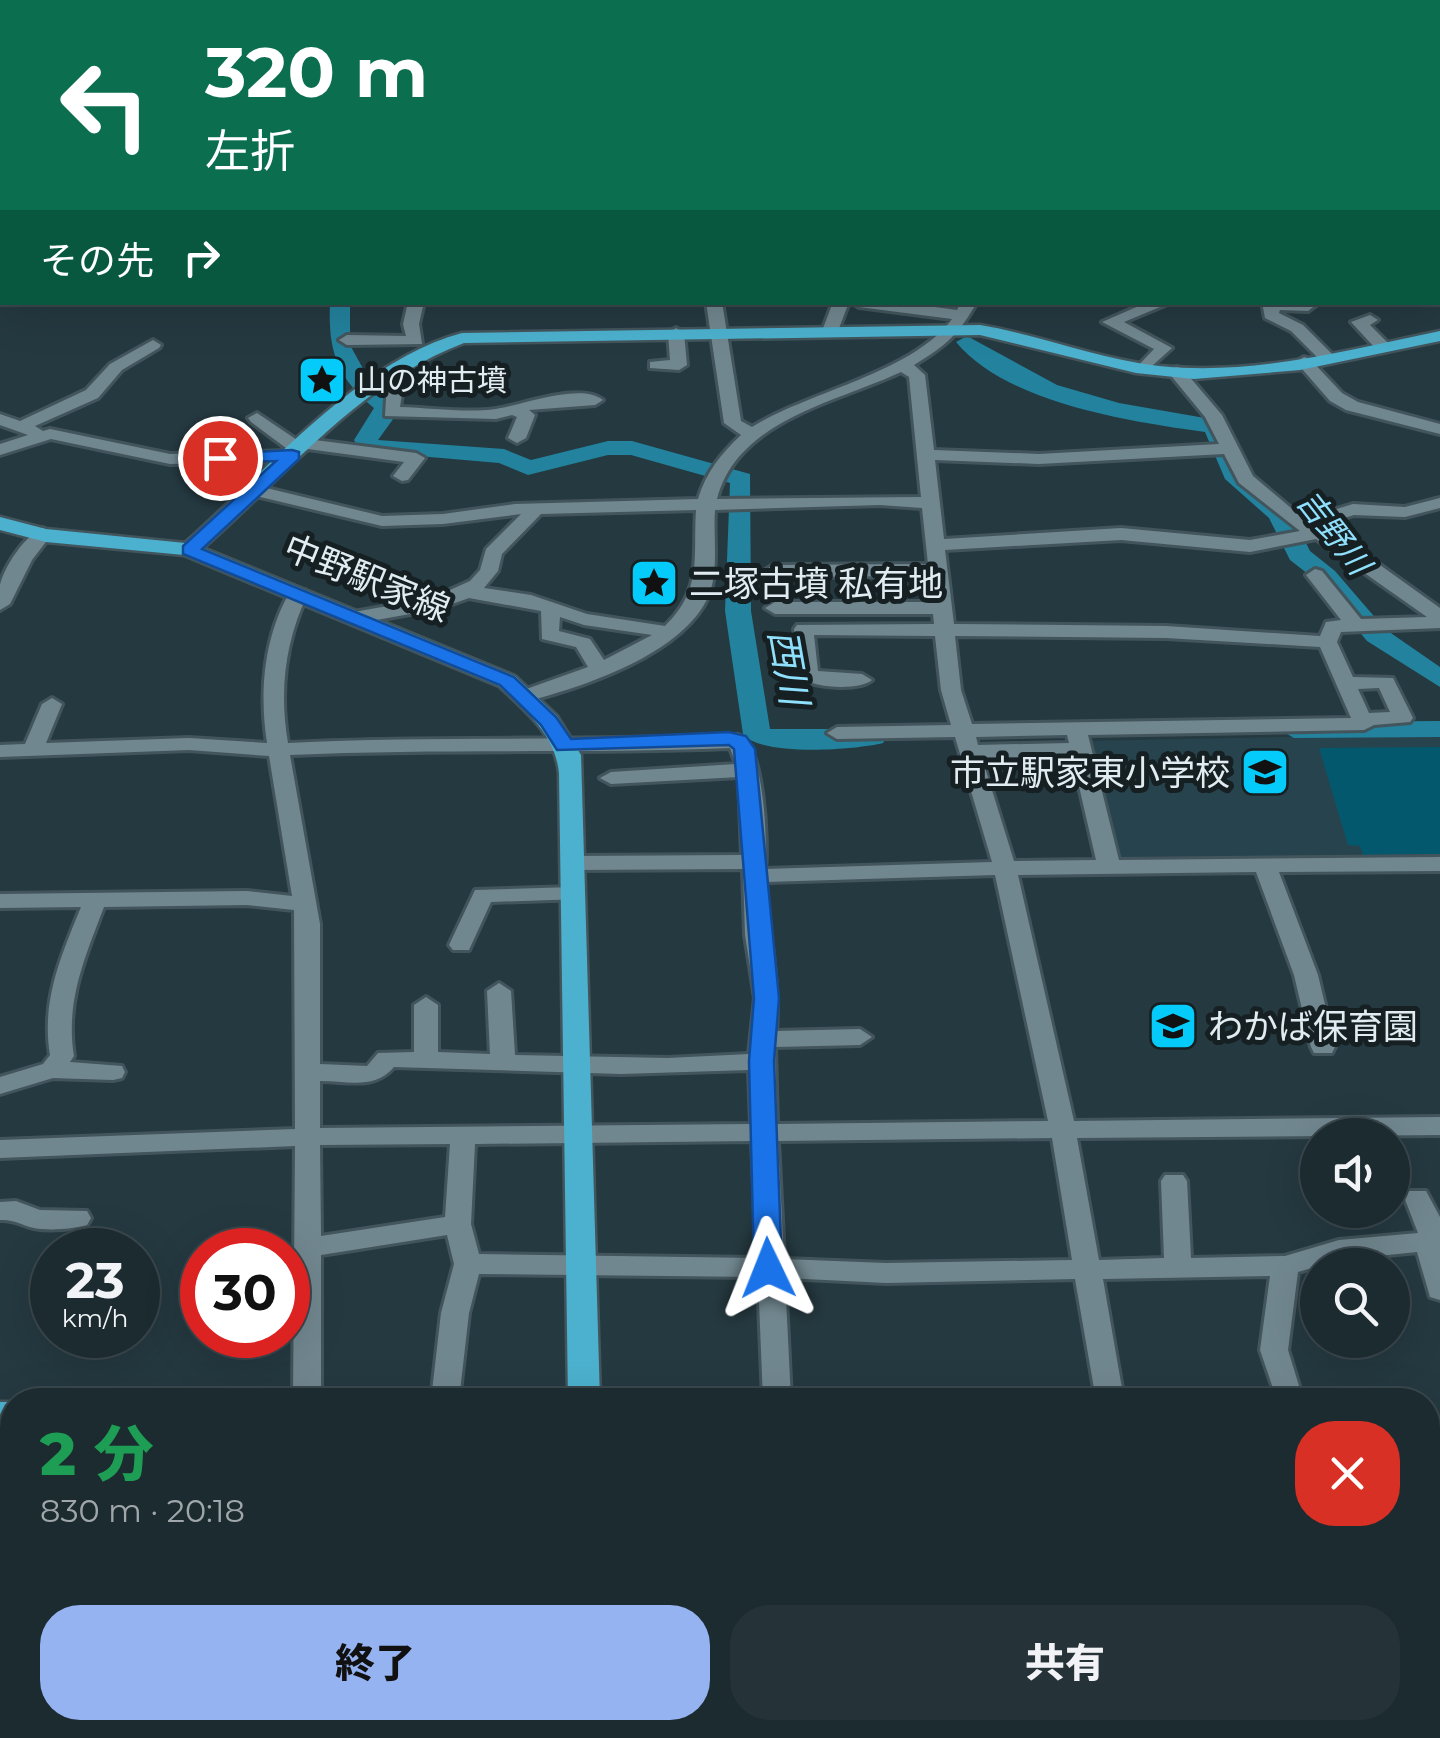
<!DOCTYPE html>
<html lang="ja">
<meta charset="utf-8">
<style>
body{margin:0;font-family:Montserrat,"Noto Sans JP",sans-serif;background:#253338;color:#f1f3f6;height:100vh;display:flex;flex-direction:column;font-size:38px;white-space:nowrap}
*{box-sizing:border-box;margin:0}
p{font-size:32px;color:#a0a7ab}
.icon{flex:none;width:55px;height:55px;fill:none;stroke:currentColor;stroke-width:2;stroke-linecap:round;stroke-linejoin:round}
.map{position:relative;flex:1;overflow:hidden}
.side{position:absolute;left:0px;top:1388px;width:1440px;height:352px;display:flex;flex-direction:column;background:#1c2b30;border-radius:40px 40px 0 0;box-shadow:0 10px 40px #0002,0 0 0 2px #3a474c}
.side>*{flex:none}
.top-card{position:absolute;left:0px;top:0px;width:1440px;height:305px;box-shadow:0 10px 40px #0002,0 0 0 2px #3a474c;background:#0b6e4f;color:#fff;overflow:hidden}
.buttons{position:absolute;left:1300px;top:1118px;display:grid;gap:20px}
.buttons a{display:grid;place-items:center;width:110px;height:110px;border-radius:50%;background:#1c2b30;box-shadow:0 10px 40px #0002,0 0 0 2px #3a474c;font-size:50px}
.speed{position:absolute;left:30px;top:1228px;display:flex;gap:20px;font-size:50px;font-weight:700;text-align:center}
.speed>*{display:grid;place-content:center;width:130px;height:130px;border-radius:50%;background:#1c2b30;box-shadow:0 10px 40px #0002,0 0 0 2px #3a474c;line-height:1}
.speed small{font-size:25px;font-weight:400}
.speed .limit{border:15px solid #d22;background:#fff;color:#111}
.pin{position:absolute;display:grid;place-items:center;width:85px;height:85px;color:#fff;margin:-42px;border:5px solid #fff;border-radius:50%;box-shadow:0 2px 10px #0007}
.me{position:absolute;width:110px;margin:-55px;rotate:358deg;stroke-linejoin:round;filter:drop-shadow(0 0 8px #0008)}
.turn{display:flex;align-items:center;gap:35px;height:210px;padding:0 40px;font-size:45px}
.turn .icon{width:130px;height:130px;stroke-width:2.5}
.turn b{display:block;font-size:70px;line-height:85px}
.then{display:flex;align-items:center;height:95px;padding:0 40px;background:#0003;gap:20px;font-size:38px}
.round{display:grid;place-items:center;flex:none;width:105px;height:105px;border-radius:40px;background:#253338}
.summary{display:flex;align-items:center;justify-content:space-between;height:170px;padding:0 40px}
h1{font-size:60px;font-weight:800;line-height:75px;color:#1e9e55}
.action{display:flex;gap:20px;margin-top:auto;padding:20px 40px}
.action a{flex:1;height:115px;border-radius:40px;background:#95b2f1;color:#111;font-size:40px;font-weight:800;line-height:115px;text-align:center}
.action a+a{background:#253338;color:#f1f3f6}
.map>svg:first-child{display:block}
</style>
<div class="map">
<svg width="1440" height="1738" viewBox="0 0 1440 1738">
<rect width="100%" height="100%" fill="#253940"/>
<!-- built -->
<path fill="#27444e" d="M1440,734V860L1118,865L1083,741Z"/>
<!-- green -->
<path fill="#04586d" d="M0,0H495L2,2L0,34Z
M1440,747V854L1363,855L1360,846L1348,845L1319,748Z"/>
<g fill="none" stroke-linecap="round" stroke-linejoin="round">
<!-- river -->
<path fill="#23829d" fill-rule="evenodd" d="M928,0H944L945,2H929Z
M330,302H350V345L371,383L396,406V415L378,440L504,449L531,460L608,441H632L750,474L751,611L770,729H873L887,737L883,743C855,750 761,757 743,734L725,611L730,483L631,455H608L528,475L499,463L360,451L354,440L374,408C336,377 328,350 330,302Z
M967,336L1057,385L1119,403L1222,421L1247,476L1289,509L1310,551L1335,571L1385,629L1440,667V687L1367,641L1317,581L1290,560L1269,518L1225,479L1205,432C1131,422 1006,403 956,342Z
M1440,721V737L1294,738L1280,730L1294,722Z"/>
<!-- minor casing -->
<g stroke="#43555c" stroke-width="6">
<path id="minor" d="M1044,0H1056V2H1044Z
M0,243L2,244V252L0,253Z
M408,302H424L419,324L422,344L347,345L339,340L347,335L406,336L403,324Z
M706,302H722L741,421L752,427C810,391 912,373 952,319L859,307L851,302H898L957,310L961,302H977C959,334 947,345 914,365L925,375L934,450L1039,454L1219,444L1205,417L1168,372L1176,367L1182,368L1222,415L1253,476L1304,519L1353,504L1405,507L1440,498V508L1405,517L1354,515L1318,526L1341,537L1440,608V628L1341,632L1337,642L1353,677L1393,678L1413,718L1410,722L1374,725L1364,730L1088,735L1119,860L1440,857V871L1279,872L1318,975L1335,1047L1332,1053H1314L1311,1047L1294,975L1256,872L1018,875L1074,1121L1440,1117V1135L1077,1138L1099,1260L1164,1258L1161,1181L1165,1175H1183L1187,1181L1191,1258L1285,1256L1339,1240L1418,1233L1404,1197L1408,1191H1426L1440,1217V1300L1430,1297L1417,1252L1339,1260L1298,1272L1288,1350L1300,1389L1296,1397L1286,1400L1276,1397L1260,1350L1270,1276L1103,1279L1124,1400H1096L1075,1279L886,1283L785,1278L791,1400H763L758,1277L479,1274L469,1313L459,1400H431L441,1313L454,1264L447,1235L321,1255V1400H293L295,1146L0,1158V1140L295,1129L294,910L247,905L104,907C85,957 65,1002 74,1056L70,1062L122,1066L125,1072L122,1078L113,1080L53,1078L0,1094V1077L43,1064L50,1055C41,1001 61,956 81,907L0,908V894L247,891L292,896L269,756L189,750L0,757V745L25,744L42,704L52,698L62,704L46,743L189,738L267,743C259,692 264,635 291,590H305L308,594C285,640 279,692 288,743C438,735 588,742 738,735C764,742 768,845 765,869L992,862L955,737L837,739L827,733L837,727L951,725L941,690L935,636L814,635L818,671L862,674L872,680C859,691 812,688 799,677L794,629L797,625L934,624L933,614H775L765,608L775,602H932L929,576L773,577L764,571L773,565L928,564L922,508L880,505L715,510C713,537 719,569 709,595C684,654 583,687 525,702L515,696L518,692L588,667L576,647L542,639L541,611L469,598L438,609L354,624L344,618L354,612L432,598L470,581L480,570L486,549L521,514L443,524L382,526L248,494L245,490L254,485L382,516L443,514L515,504L698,499C706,472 721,454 741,435L724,423ZM901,372L909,377L921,497L717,499C737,420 837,402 901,372ZM1224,454L1239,483L1300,531L1250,540L1121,528L944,539L935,460L1039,464ZM696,510C693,558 703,589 665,626L587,614L531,595L484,588L498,571L502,554L541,514ZM1316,539L1427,617L1361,619L1322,571L1315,569L1306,575L1341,620L1326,622L1320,636L1166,626L954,624L945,550L1121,540L1250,552ZM560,617L584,625L652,635L604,660L590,639L559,631ZM955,636L1166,638L1320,647L1351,718L972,724L961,690ZM1379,688L1390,712L1369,713L1358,689ZM1067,735L1069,743L978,745L976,737ZM730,748L736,764L611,772L600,778L611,784L739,777L742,855L572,856L561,863L572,870L743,869L745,935L755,998L749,1054L668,1058L515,1055L511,991L499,983L487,991L490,1054L438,1052V1005L426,997L414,1005V1052L378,1053L367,1066L320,1064V924L290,755C437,748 583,754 730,748ZM1072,756L1096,860L1014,861L982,758ZM995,875L1048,1121L777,1124L775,1047L860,1045L872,1037L860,1029L776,1031C780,982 768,932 766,882ZM394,1067L621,1074L749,1070L751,1124L320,1128V1081C348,1081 374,1090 394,1067ZM1052,1138L1072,1260L886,1263L784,1259L778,1141ZM752,1141L757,1258L479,1254L471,1224L475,1144ZM450,1144L445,1217L321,1236L320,1145Z
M833,302H849L838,331L830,336L822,331Z
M1148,302H1172L1124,322L1172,348L1144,373L1136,368L1154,349L1102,322Z
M1262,302H1320L1308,311L1280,310L1279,313L1303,325L1333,355V361H1321L1291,331L1265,318Z
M1370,315L1378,320L1370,325L1389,344V350H1377L1351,322Z
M676,328L684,333L687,365L679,370L650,368V362L670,360L668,333Z
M153,340L161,345L159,348L122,370L98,398L35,426L43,431L50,429L170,454L290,451L251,422L248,418L257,413L300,442L307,439L416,453L425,458L408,480L402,481L393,476L404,462L308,449L292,461L170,464L51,439L0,455V444L28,435L0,425V414L20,421L86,390L110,364Z
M1304,357L1310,359L1342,393L1358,402L1440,424V434L1346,410L1330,401L1296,362Z
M389,372L404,379L400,407C431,408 466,413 496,409C523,405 580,382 603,400L595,405L529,410L535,415L526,438L517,443L508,438L517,417L512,415L496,419L385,416L387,382L381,377Z
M43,528L52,534L32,560L10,604L0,610C0,602 0,592 0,585C4,567 25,535 43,528Z
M573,887L584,894L581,899L491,902L469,950H453L449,945L475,890Z
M16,1201L40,1210L87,1211L91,1218L87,1225C72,1229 50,1231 34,1228C21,1225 14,1219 0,1220V1202Z
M1428,1492H1440V1516H1428Z
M12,1524V1548L0,1549V1525Z
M12,1665V1692L0,1696V1668Z
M294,1728H326V1738H294Z
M433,1728H465V1738H433Z
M789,1728H821L822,1738H790Z
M1105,1728H1137V1738H1105Z"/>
</g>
<!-- major casing -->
<g stroke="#43555c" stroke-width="5">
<path id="major" d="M980,325C1040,335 1098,359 1159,366C1254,376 1348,350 1440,331V341L1300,370L1194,379L1136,373L980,335L464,343C360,382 285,476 203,548L515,676L557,716L581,755L600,1400H568L559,773C555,734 526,711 499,686L184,555L46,542L0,530V517L46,529L185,543C265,473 357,361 462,333Z
M0,1402H12V1426H0Z
M546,1728H637V1738H546Z"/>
</g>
<!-- minor -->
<use href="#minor" fill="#71878f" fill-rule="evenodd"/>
<!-- major -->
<use href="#major" fill="#4cb1ce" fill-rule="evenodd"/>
</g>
<!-- route -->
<path fill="#1a73e8" stroke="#114b97" stroke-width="2.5" d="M292,450L299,452V459L202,549L514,677L556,717L571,739L729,732L746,736L755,749L779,998L774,1061L782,1268L778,1275L768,1278L754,1268L749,1061L754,998L734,749L729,745L557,750L541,725L500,685L183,554V546L276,461L220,463L213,461V454Z"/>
<!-- icons -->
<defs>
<g id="sight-square" transform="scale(2.5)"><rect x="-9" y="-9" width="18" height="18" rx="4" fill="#04cbf9" stroke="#161f22"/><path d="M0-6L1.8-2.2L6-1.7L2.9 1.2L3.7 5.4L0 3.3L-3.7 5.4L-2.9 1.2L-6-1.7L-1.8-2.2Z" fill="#111"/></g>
<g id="school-square" transform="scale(2.5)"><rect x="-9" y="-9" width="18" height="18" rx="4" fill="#04cbf9" stroke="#161f22"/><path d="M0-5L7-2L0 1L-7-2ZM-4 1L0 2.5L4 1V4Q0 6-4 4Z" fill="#111"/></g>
</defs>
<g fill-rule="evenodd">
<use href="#sight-square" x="322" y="380"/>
<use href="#sight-square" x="654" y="583"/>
<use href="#school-square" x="1265" y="772"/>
<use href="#school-square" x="1173" y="1026"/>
</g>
<g text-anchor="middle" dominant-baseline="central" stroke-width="10" stroke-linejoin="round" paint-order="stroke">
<!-- far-poi labels -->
<g font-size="30" fill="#e0ecf1" stroke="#161f22" text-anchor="start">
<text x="357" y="380">山の神古墳</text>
</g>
<!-- far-water labels -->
<g font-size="32" font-style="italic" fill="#8fe0fc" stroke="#161f22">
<text transform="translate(1334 532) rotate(52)">吉野川</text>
</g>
<!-- street labels -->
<g font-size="35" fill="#e0ecf1" stroke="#161f22">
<text transform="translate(367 578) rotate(22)">中野駅家線</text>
</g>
<!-- poi labels -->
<g font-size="35" fill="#e0ecf1" stroke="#161f22" text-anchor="start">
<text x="689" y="583">二塚古墳 私有地</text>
<text x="1230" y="772" text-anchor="end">市立駅家東小学校</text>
<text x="1208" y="1026">わかば保育園</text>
</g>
<!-- water labels -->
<g font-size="38" font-style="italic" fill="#8fe0fc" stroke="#161f22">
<text transform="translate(789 667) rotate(80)">西川</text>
</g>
</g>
</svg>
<div class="buttons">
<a><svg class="icon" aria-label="sound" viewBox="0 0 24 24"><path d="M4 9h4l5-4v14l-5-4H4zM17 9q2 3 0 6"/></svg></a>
<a><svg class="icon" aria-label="search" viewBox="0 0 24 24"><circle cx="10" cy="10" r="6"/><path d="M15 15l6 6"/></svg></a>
</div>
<div class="speed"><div>23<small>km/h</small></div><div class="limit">30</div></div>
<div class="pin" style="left:220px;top:458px;background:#d93025"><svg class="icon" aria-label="arrive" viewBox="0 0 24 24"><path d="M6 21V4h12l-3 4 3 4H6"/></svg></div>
<svg class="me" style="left:768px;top:1268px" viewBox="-20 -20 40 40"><path d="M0-17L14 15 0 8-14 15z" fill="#1a73e8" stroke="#fff" stroke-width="4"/></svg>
<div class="top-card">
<div class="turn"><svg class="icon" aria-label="left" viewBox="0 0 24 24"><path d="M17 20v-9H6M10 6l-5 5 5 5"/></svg><div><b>320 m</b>左折</div></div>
<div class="then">その先<svg class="icon" aria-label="right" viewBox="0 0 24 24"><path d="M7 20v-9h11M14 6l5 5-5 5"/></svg></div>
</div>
<section class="side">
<div class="summary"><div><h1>2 分</h1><p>830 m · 20:18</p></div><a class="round" style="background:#d93025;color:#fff"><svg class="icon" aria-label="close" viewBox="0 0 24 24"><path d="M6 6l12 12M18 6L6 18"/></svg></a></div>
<div class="action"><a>終了</a><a>共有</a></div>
</section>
</div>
